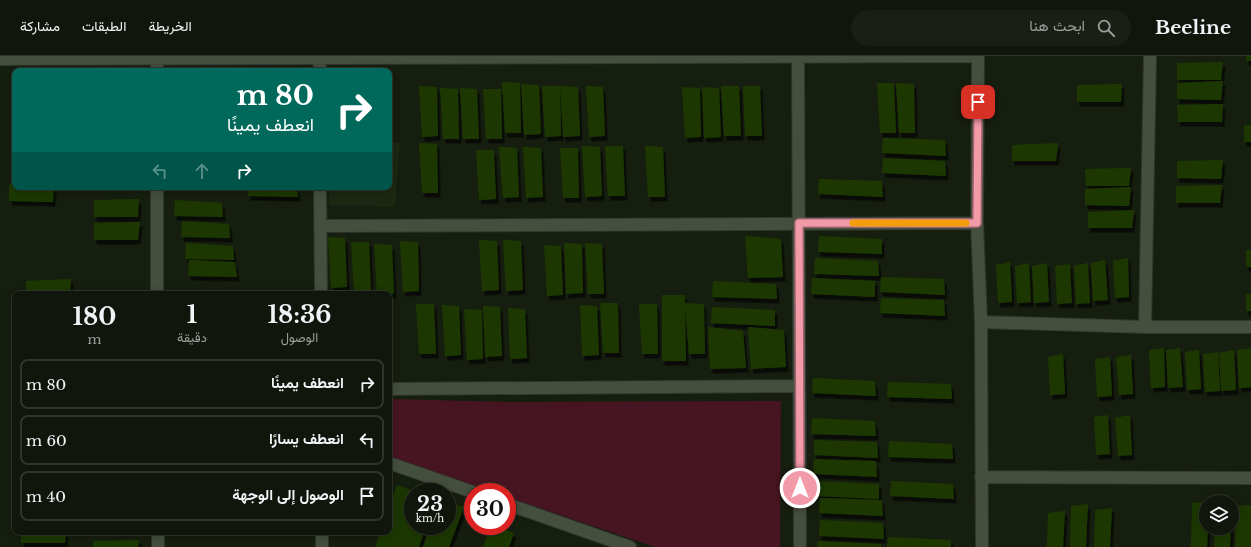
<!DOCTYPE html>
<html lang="ar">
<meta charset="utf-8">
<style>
body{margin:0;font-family:"Libre Baskerville",Vazirmatn,serif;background:#191f14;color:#f1f3f6;direction:rtl;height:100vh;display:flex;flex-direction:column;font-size:15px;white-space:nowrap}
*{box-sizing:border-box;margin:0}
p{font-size:13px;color:#9c9f9d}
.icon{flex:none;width:22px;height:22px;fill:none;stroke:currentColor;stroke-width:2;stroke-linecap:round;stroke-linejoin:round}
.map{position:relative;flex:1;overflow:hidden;direction:ltr}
.drawer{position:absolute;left:12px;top:235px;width:380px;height:244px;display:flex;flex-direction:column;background:#10160b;border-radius:8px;box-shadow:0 2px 10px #0003,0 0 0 1px #30352c;direction:rtl}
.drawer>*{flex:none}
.banner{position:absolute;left:12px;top:12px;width:380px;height:122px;border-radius:8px;box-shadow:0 2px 10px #0003,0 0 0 1px #30352c;direction:rtl;background:#00695c;color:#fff;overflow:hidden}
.buttons{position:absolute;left:1199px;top:439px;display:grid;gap:8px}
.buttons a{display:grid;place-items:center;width:40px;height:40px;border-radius:50%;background:#10160b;box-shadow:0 2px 10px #0003,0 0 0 1px #30352c;font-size:20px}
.speed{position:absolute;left:404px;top:427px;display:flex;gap:8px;font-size:20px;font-weight:700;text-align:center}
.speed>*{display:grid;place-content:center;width:52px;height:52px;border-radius:50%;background:#10160b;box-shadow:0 2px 10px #0003,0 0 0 1px #30352c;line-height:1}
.speed small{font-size:10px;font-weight:400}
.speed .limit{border:6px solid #d22;background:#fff;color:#111}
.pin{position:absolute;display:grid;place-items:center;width:34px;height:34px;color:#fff;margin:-17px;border-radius:8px;box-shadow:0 2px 6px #0006}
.me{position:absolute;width:44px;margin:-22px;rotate:0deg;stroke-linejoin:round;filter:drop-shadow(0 0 3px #0008)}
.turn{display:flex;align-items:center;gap:14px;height:84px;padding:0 12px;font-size:18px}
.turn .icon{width:52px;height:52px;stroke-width:2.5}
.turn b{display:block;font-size:28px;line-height:34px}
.lanes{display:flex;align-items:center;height:38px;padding:0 12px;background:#0003;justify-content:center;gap:20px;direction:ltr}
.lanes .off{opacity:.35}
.eta{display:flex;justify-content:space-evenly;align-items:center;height:68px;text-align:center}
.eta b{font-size:24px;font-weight:800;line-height:28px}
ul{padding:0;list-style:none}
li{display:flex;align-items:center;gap:12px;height:50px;margin:0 8px 6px;padding:0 4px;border:2px solid #30352c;border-radius:8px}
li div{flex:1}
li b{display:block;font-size:15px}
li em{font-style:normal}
header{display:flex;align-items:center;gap:24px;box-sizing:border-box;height:56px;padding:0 20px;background:#10160b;border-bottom:1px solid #30352c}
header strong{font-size:19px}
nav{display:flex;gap:22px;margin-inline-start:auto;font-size:14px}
.search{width:280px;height:36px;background:#191f14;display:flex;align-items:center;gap:10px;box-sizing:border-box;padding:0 14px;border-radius:22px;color:#9c9f9d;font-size:15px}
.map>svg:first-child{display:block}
</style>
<header>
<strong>Beeline</strong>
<div class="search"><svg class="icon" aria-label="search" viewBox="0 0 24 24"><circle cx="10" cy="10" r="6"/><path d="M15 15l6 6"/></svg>ابحث هنا</div>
<nav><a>الخريطة</a><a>الطبقات</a><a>مشاركة</a></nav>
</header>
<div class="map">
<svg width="1251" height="491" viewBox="0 0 1251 491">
<defs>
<filter id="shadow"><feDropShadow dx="2.5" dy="4.5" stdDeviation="0" flood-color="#0009"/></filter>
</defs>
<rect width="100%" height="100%" fill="#161e0f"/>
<!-- built -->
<path fill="#1c2812" d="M389,86L400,87L395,151L329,149V131H389Z"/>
<!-- green -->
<path fill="#471521" d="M389,343L511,346L781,345L780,491H655L507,441V436H493L389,401Z"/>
<!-- building -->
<path fill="#1f3903" filter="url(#shadow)" d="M1246,0H1251V5H1246Z
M1223,6L1221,24H1177V7Z
M1223,25L1221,44L1177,43V27Z
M502,26L520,27L521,77H505Z
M877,27H894L896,77H880Z
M896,27L914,28L915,77H899Z
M521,28L539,29L541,78L524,79Z
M1122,28L1121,46H1077V29Z
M419,30L437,31L438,80L422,81Z
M542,30H560L561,80L545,81Z
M560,30L578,31L580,80L563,81Z
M586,30L603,31L605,80L589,81Z
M721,30H739L741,80H724Z
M743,30H760L762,80H745Z
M682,31L700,32L701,81L685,82Z
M702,31L719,32L721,81L704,82Z
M440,32L458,33L459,83H443Z
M460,32L477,33L479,83H463Z
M483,33H501L502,83H486Z
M1223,48L1222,66H1178L1177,49Z
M1244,69H1251V86H1244Z
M883,82L945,84L946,100L882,97Z
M419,87L437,88L438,137H422Z
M1058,87L1056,105H1012V89Z
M582,90L600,91L602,140L585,141Z
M605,90H623L625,140H608Z
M645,90L663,91L665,141H648Z
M499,91L517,92L519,141L503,142Z
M523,91L541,92L543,141L526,142Z
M560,92H578L579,142H563Z
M476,94H494L496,143L479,144Z
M883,102L945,105L946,120L882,117Z
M1223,104L1221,123L1177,122V105Z
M1131,112L1129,130H1086L1085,113Z
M819,123L882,125L883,141L818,138Z
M9,128H15V131H54L53,146L9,145Z
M1222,129L1220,147H1176V130Z
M249,131H297L298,141L248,140Z
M1131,131L1129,150L1085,149V133Z
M139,143L138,161H94V144Z
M175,144L222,147L223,161L174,160Z
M1134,154L1132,172H1088V156Z
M182,165L229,168L230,182L181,181Z
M140,166L138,184H94V167Z
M745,180L781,183L783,221L748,222Z
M819,180L882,183V198L818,196Z
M328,181L345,182L347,231L331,232Z
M479,184L497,185L499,234L482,235Z
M503,184L521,185L523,234L506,235Z
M400,185L418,186L419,235L403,236Z
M351,186H369L371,236H354Z
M186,187L233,190L234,204L185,203Z
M564,187L582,188L583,237L566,238Z
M585,187L602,188L604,238H588Z
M374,188L392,189L394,238H377Z
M544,189L561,190L563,239L547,240Z
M1246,194H1251V211H1246Z
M815,202L878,205L879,220L814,218Z
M1128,202L1129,241L1115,242L1113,205Z
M189,204L235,206L237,221L188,220Z
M1105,204L1108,244L1093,245L1091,207Z
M1010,206L1012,246L998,247L996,209Z
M1029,207L1031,246L1017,247L1015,210Z
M1047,207L1049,246L1034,247L1032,210Z
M1088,207L1090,247L1076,248L1074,210Z
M1070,208L1072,247L1057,248L1055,210Z
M881,221L944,223L945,239L880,236Z
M812,222L875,225V241L811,238Z
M71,223L70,238H26V225Z
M713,225L776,228L777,243L712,241Z
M1246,238H1251V255H1246Z
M662,239H685V247L704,248L705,298H689L685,251L686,305H662Z
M881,242L944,244L945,260L880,257Z
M600,247H618L619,297H603Z
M416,248H434L436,298H419Z
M639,248H657L658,298H642Z
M442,249L459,250L461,299L445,300Z
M580,249L597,250L599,299L582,300Z
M483,250L500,251L502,300L485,301Z
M712,251L775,254V270L711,267Z
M508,252L525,253L527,302L510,303Z
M464,253L482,254L483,303L467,304Z
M708,271L743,275L746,312L710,313Z
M748,271L784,274L786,311L751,313Z
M1164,292L1165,331L1151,332L1149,294Z
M1180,292L1183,331L1168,332L1166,294Z
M1251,292V331L1239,332L1237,294Z
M1199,294L1201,333L1187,334L1185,296Z
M1234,294L1236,334L1221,335L1219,297Z
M1218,296L1220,335L1205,336L1203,298Z
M1063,298L1065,338L1050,339L1048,301Z
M1131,299L1133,338L1119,339L1116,301Z
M1110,301L1112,340L1097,341L1095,303Z
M813,322L875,325L876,340L812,337Z
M888,326L951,328L952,343L887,341Z
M1108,359L1110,398L1096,399L1094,361Z
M1130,359L1132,399L1118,400L1115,362Z
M812,362L875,365L876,380L811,378Z
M814,384L877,386L878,402L814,399Z
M889,385L952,388L953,403L888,401Z
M814,403L876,405L877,421L813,418Z
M816,425L879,428V443L815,440Z
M891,425L953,428L954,443L890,440Z
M397,429L413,435V470H426L419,491H375L381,476H389V452Z
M820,442L882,444L883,460L819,457Z
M447,445L464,451L449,491H423L430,470H447Z
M1206,446V472H1208L1207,491H1191L1192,447Z
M1088,448L1086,491H1070L1071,450Z
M1251,449V491H1235L1236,450Z
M1112,452L1110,491H1094L1095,454Z
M1065,455L1063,491H1047L1048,457Z
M820,464L883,467L884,483L819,480Z
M491,470H496L514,477L509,491H483Z
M1215,472H1231L1230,491H1214Z
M21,476H66L65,487H21Z
M888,481L951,484V491H887Z
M139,484L138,491H93V485Z
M818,485L881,488V491H817Z"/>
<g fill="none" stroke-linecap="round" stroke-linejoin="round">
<!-- street casing -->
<g stroke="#30352d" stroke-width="14">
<path id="street" d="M798,0L800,491
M978,0L977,167L981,266L982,491
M319,2L320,15
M0,3L978,0
M157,3V15
M157,131V238
M320,131L321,238
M320,170L977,167
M981,266L1145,271H1251
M1145,271L1150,0
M389,333L799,330
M389,407L473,436
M981,421L1251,422
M507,448L630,491
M158,476V491
M322,476V491"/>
</g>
<!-- street -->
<use href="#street" stroke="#454f3e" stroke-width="12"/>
</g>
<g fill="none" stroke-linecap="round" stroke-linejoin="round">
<!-- route casing -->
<g stroke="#9e646e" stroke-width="10">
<path id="route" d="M800,432L799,167H977L978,46"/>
</g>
<!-- route -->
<use href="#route" stroke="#f39aa9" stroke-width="7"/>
<!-- slow -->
<path stroke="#f59e0b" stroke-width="7" d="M853,167H966"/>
</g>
</svg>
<div class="buttons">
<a><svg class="icon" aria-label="layers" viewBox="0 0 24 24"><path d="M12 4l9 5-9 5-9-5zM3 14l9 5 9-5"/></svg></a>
</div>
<div class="speed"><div>23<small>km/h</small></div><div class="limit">30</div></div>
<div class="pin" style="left:978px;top:46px;background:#d93025"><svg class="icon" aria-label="arrive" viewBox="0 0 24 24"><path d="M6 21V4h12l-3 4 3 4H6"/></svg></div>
<svg class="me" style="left:800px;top:432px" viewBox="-20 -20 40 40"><circle r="17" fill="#f39aa9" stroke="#fff" stroke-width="3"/><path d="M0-11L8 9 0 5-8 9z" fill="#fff"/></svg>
<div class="banner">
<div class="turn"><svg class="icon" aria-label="right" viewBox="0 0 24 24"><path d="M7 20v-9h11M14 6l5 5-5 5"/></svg><div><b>80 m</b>انعطف يمينًا</div></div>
<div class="lanes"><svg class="icon off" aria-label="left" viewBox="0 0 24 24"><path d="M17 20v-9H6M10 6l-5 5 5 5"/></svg><svg class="icon off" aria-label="ahead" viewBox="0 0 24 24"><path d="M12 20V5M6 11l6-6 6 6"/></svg><svg class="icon" aria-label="right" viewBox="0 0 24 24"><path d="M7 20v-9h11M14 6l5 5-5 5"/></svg></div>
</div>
<section class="drawer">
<div class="eta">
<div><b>18:36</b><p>الوصول</p></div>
<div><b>1</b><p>دقيقة</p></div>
<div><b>180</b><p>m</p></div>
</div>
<ul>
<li><svg class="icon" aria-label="right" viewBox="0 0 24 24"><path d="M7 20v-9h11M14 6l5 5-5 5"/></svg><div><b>انعطف يمينًا</b></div><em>80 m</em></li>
<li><svg class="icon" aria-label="left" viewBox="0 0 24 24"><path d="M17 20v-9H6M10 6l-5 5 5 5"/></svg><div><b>انعطف يسارًا</b></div><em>60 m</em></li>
<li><svg class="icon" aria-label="arrive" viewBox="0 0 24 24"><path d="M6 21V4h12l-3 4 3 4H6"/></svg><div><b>الوصول إلى الوجهة</b></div><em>40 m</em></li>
</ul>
</section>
</div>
